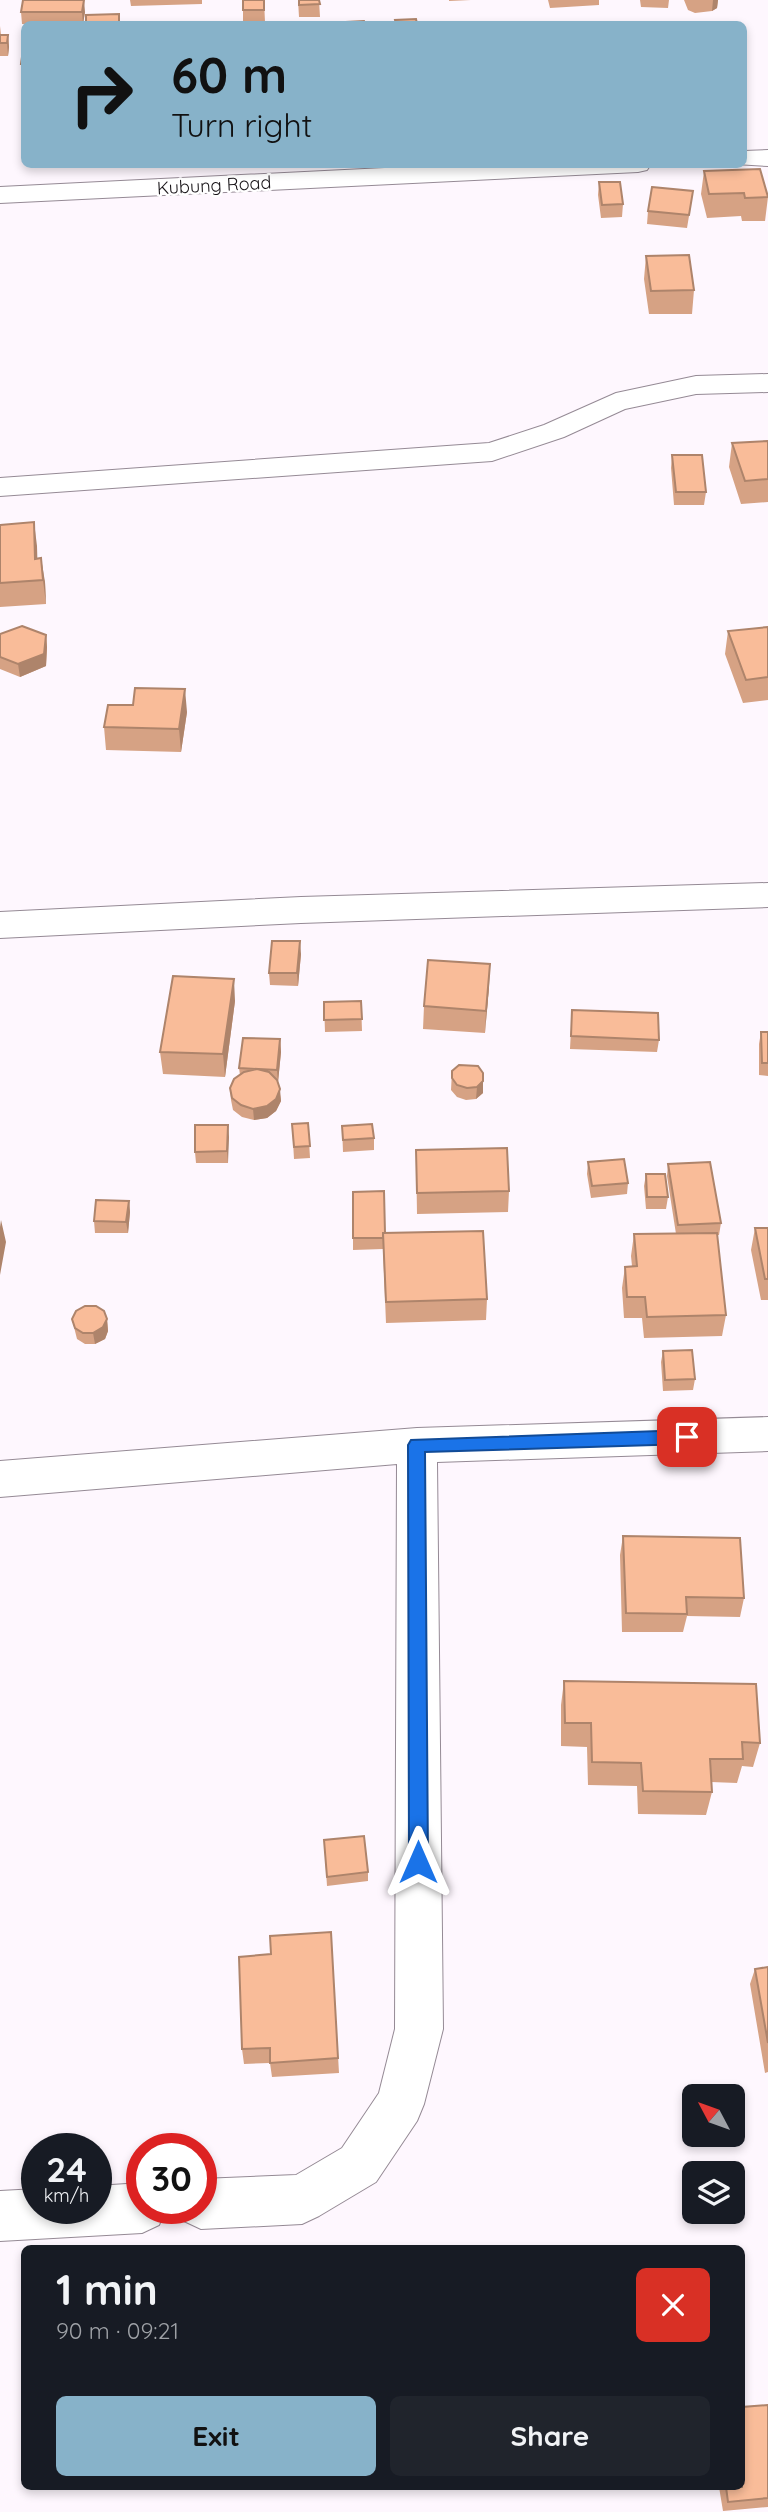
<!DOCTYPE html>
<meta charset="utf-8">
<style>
body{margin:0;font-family:Quicksand,sans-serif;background:#20242c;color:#f1f3f6;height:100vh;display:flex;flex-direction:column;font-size:26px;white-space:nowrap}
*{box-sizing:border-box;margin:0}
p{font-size:23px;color:#9ea1a6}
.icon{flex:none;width:38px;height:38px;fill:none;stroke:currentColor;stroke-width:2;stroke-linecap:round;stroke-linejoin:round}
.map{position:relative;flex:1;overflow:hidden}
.details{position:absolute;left:21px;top:2245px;width:724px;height:245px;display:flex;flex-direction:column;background:#171b24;border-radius:10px;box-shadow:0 4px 10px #0003}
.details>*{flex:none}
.banner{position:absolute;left:21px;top:21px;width:726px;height:147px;border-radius:10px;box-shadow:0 4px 10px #0003;background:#87b2c9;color:#111;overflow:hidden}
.needle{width:46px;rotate:311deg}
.tools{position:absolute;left:682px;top:2084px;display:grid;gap:14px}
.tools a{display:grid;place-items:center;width:63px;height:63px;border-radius:10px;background:#171b24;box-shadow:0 4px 10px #0003;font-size:35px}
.speed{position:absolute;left:21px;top:2133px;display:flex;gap:14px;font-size:35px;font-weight:700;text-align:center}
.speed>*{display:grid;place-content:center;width:91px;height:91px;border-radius:50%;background:#171b24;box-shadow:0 4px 10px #0003;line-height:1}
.speed small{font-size:18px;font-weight:400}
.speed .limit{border:10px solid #d22;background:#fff;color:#111}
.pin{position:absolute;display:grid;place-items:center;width:60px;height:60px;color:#fff;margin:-30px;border-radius:14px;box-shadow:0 4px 10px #0006}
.me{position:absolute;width:77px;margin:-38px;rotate:0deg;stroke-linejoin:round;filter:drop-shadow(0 0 5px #0008)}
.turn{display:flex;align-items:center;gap:24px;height:147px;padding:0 35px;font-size:32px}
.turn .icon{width:91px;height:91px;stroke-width:2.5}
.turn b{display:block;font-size:49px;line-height:60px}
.round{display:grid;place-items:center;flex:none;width:74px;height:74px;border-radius:10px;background:#20242c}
.overview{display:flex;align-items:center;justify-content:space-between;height:119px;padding:0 35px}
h1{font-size:42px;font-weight:800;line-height:52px}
.primary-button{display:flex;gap:14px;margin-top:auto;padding:14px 35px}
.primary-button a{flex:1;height:80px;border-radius:10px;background:#87b2c9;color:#111;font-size:28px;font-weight:800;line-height:80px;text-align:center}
.primary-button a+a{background:#20242c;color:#f1f3f6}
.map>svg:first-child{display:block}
</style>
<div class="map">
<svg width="768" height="2512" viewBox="0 0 768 2512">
<rect width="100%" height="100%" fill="#fef7fe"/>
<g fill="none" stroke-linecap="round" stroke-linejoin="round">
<!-- minor casing -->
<g stroke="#958a95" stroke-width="2">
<path id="minor" d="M768,374V392L696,394L625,409L564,437L492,461L0,496V478L489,443L544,425L616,393L696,376Z
M768,883V907L301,923L0,938V912L301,897Z
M768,1417V1451L437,1462L443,2029L424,2104L417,2121L376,2182L319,2216L302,2224L201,2229L184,2221L178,2208H201V2179L296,2175L342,2148L379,2093L395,2029L397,1464L0,1497V1461L417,1428Z
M142,2183V2208H166L159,2225L142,2233L0,2241V2191L37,2189V2208H96V2186Z"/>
</g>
<!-- tertiary casing -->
<g stroke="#958a95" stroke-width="2">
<path id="tertiary" d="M768,150V166L735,164H744V151Z
M465,164H651L647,170L638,172L0,203V187Z"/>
</g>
<!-- minor -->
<use href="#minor" fill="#fff" fill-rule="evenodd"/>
<!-- tertiary -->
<use href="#tertiary" fill="#fff" fill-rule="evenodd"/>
</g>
<!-- wall -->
<path fill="#d6a284" d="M130,0H202V4L131,6Z
M243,0H264L265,22L243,23Z
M298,0H319L320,17H299Z
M449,0H471L449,1Z
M548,0H599V5L550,8Z
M640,0H669L668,8L641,7Z
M684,0H718L717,8L712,11L695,13L688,10Z
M21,12H85L83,24H22Z
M0,26L1,35H8L9,47L8,56H0Z
M24,50V77H23L21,64Z
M704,171L768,197L765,221H742L741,216L707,218L701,194Z
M599,182L623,204L622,217L601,218L598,195Z
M691,204L687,228L647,224L648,211Z
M646,256L694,290L692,314H649L644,279Z
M768,441V502L741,504L729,467L732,443Z
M672,455L706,492L704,505H674L671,468Z
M0,525L37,546V559L45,582L46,604L0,607Z
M768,627V700L743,703L725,654L728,631Z
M0,634L46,635L47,647L46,666L20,677L0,669Z
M187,712L181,752L106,750L104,727Z
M301,954L298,986L270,985L269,973Z
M489,986L485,1033L423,1029L424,1006Z
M235,1001L225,1077L163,1074L160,1052Z
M361,1001L362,1031L325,1032L324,1002Z
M572,1010L659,1040L657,1052L570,1049Z
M761,1032H768V1076L759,1075V1044Z
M280,1039L281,1052L278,1082L281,1101L276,1111L267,1118L254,1120L242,1117L233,1110L231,1100L230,1088L240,1075L239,1068Z
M459,1065L483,1093L476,1099L466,1100L457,1097L451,1090L452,1071Z
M308,1123L310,1158L294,1159L292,1124Z
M228,1125V1163H196L195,1152Z
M342,1126L374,1138V1150L343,1152Z
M416,1150L509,1191L508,1212L417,1214Z
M588,1162L628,1183L627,1194L591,1198L587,1174Z
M668,1164L721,1223L719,1235H717L726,1315L722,1336L644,1338L642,1318H624L622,1288L625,1267L632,1266L631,1256L634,1234H676L667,1176Z
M646,1174L668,1197L666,1209H646L644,1186Z
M129,1201L130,1212L128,1233H95L94,1221Z
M755,1228H768V1300H761L751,1250Z
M385,1233L487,1299L486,1320L386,1323L383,1249L353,1250V1238Z
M72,1319H107L108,1331L105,1339L95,1344H85L77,1339Z
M663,1351L695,1379L693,1390L663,1391L661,1362Z
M623,1536L744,1598L740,1617L687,1616L683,1632H622L620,1555Z
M564,1681L760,1743L753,1767L742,1766L737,1783L711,1782L712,1792L706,1815L638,1814L637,1786L588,1785L587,1747L561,1746V1705Z
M324,1840L368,1872V1881L327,1886Z
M331,1932L339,2073L272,2077L270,2063L244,2064L242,2049L271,1954Z
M768,1967V2072L765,2073L750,1984L755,1969Z
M768,2405V2507L723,2511L719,2487H742Z"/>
<!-- shaded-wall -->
<path fill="#ae846b" d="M84,0L85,12L83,24L82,12Z
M713,0H718L717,8L712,11Z
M8,35L9,47L8,56L7,43Z
M34,522L37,546L38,582L35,559Z
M41,558L45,582L46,604L43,580Z
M46,635L47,647L46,666L20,677L18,664Z
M185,689L187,712L181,752L179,729Z
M300,941L301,954L298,986L297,973Z
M490,964L489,986L485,1033L486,1011Z
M234,979L235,1001L225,1077L223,1054Z
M280,1039L281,1052L278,1082L277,1070Z
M483,1081V1093L476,1099L477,1087Z
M280,1089L281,1101L276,1111L267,1118L254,1120L253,1109Z
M228,1125L229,1137L228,1163L227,1151Z
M129,1201L130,1212L128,1233L126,1222Z
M1,1220L6,1242L0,1275V1227Z
M107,1319L108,1331L105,1339L95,1344L93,1333Z"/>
<!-- building -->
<path fill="#f9bc99" stroke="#ae846b" stroke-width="2" d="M23,0H84L82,12H21Z
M243,0H264V10H243Z
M299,0H319L320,4L299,5Z
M119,14V24H86V15Z
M416,19L417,24H396L395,20Z
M364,21L365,24H348L347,22Z
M0,35H8L7,43H0Z
M23,50H24V64H21Z
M760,169L768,197L745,198L744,193L709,194L704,171Z
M599,182H620L623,204L602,205Z
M652,187L693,191L689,215L648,211Z
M689,255L694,290L651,291L646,256Z
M768,441V479L745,481L732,443Z
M672,455H702L706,492H676Z
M34,522L35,559L41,558L43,580L0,583V525Z
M22,626L46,635L44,654L18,664L0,657V634Z
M768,627V677L746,680L728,631Z
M135,688L185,689L179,729L104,727L108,705H133Z
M272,941H300L297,973H269Z
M428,960L490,964L486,1011L424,1006Z
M173,976L234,979L223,1054L160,1052Z
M361,1001L362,1019L324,1020V1002Z
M572,1010L658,1013L659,1040L571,1036Z
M761,1032H768V1063H762Z
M243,1038L280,1039L277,1070L239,1068Z
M459,1065L478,1066L483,1073V1081L477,1087L467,1088L457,1085L452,1078V1071Z
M257,1069L269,1072L277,1080L280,1089L276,1099L267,1106L253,1109L241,1105L232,1098L230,1088L234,1079L244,1072Z
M308,1123L310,1146L294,1147L292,1124Z
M372,1124L374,1138L343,1140L342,1126Z
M195,1125H228L227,1151L195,1152Z
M507,1148L509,1191L417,1193L416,1150Z
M624,1159L628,1183L592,1186L588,1162Z
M710,1162L721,1223L678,1225L668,1164Z
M646,1174H665L668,1197H647Z
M384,1191L385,1233H383V1238H353V1192Z
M96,1200L129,1201L126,1222L94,1221Z
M755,1228H768V1279H765Z
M483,1231L487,1299L386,1302L383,1233Z
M717,1233L726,1315L647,1317L645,1297H627L625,1267L637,1266L634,1234Z
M85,1306H96L104,1311L107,1319L103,1327L93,1333H83L75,1328L72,1319L76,1311Z
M692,1350L695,1379L665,1380L663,1351Z
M623,1536L740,1538L744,1598L686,1597L687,1614L626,1613Z
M564,1681L756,1684L760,1743L742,1742L743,1759H710L712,1792L643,1791L641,1763L592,1762L591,1723H565Z
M364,1836L368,1872L327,1877L324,1840Z
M331,1932L338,2058L270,2063V2048L242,2049L239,1957L271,1954L270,1936Z
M768,1967V2043L755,1969Z
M768,2405V2498L728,2502L726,2487H742V2407Z"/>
<!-- route -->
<path fill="#1a73e8" stroke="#114b97" stroke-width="2" d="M687,1430L693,1432L695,1437L693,1442L687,1444L425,1452L428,1862L425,1868L418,1871L412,1868L409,1862L408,1445L411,1440Z"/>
<g text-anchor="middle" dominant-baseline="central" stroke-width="5" stroke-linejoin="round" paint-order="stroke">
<!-- far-street labels -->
<g font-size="18" fill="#181418" stroke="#fff">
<text transform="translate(214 185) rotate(-3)">Kubung Road</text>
</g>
</g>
</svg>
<div class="tools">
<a><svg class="needle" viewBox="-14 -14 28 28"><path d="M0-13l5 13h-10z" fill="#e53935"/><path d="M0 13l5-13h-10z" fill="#9ea1a6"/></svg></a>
<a><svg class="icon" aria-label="layers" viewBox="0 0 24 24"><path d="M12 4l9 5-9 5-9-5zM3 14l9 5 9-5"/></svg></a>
</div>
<div class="speed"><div>24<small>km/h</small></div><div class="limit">30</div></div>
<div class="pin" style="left:687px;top:1437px;background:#d93025"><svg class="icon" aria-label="arrive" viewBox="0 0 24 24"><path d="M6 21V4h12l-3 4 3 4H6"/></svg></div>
<svg class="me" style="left:418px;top:1862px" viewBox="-20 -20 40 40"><path d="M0-17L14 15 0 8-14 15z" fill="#1a73e8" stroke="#fff" stroke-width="4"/></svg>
<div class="banner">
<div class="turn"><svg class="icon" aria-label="right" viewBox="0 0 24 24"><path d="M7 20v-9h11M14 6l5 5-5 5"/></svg><div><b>60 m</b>Turn right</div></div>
</div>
<section class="details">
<div class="overview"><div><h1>1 min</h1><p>90 m · 09:21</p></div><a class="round" style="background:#d93025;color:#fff"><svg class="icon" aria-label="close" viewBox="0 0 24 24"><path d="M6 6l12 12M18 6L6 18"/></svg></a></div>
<div class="primary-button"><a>Exit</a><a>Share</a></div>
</section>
</div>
